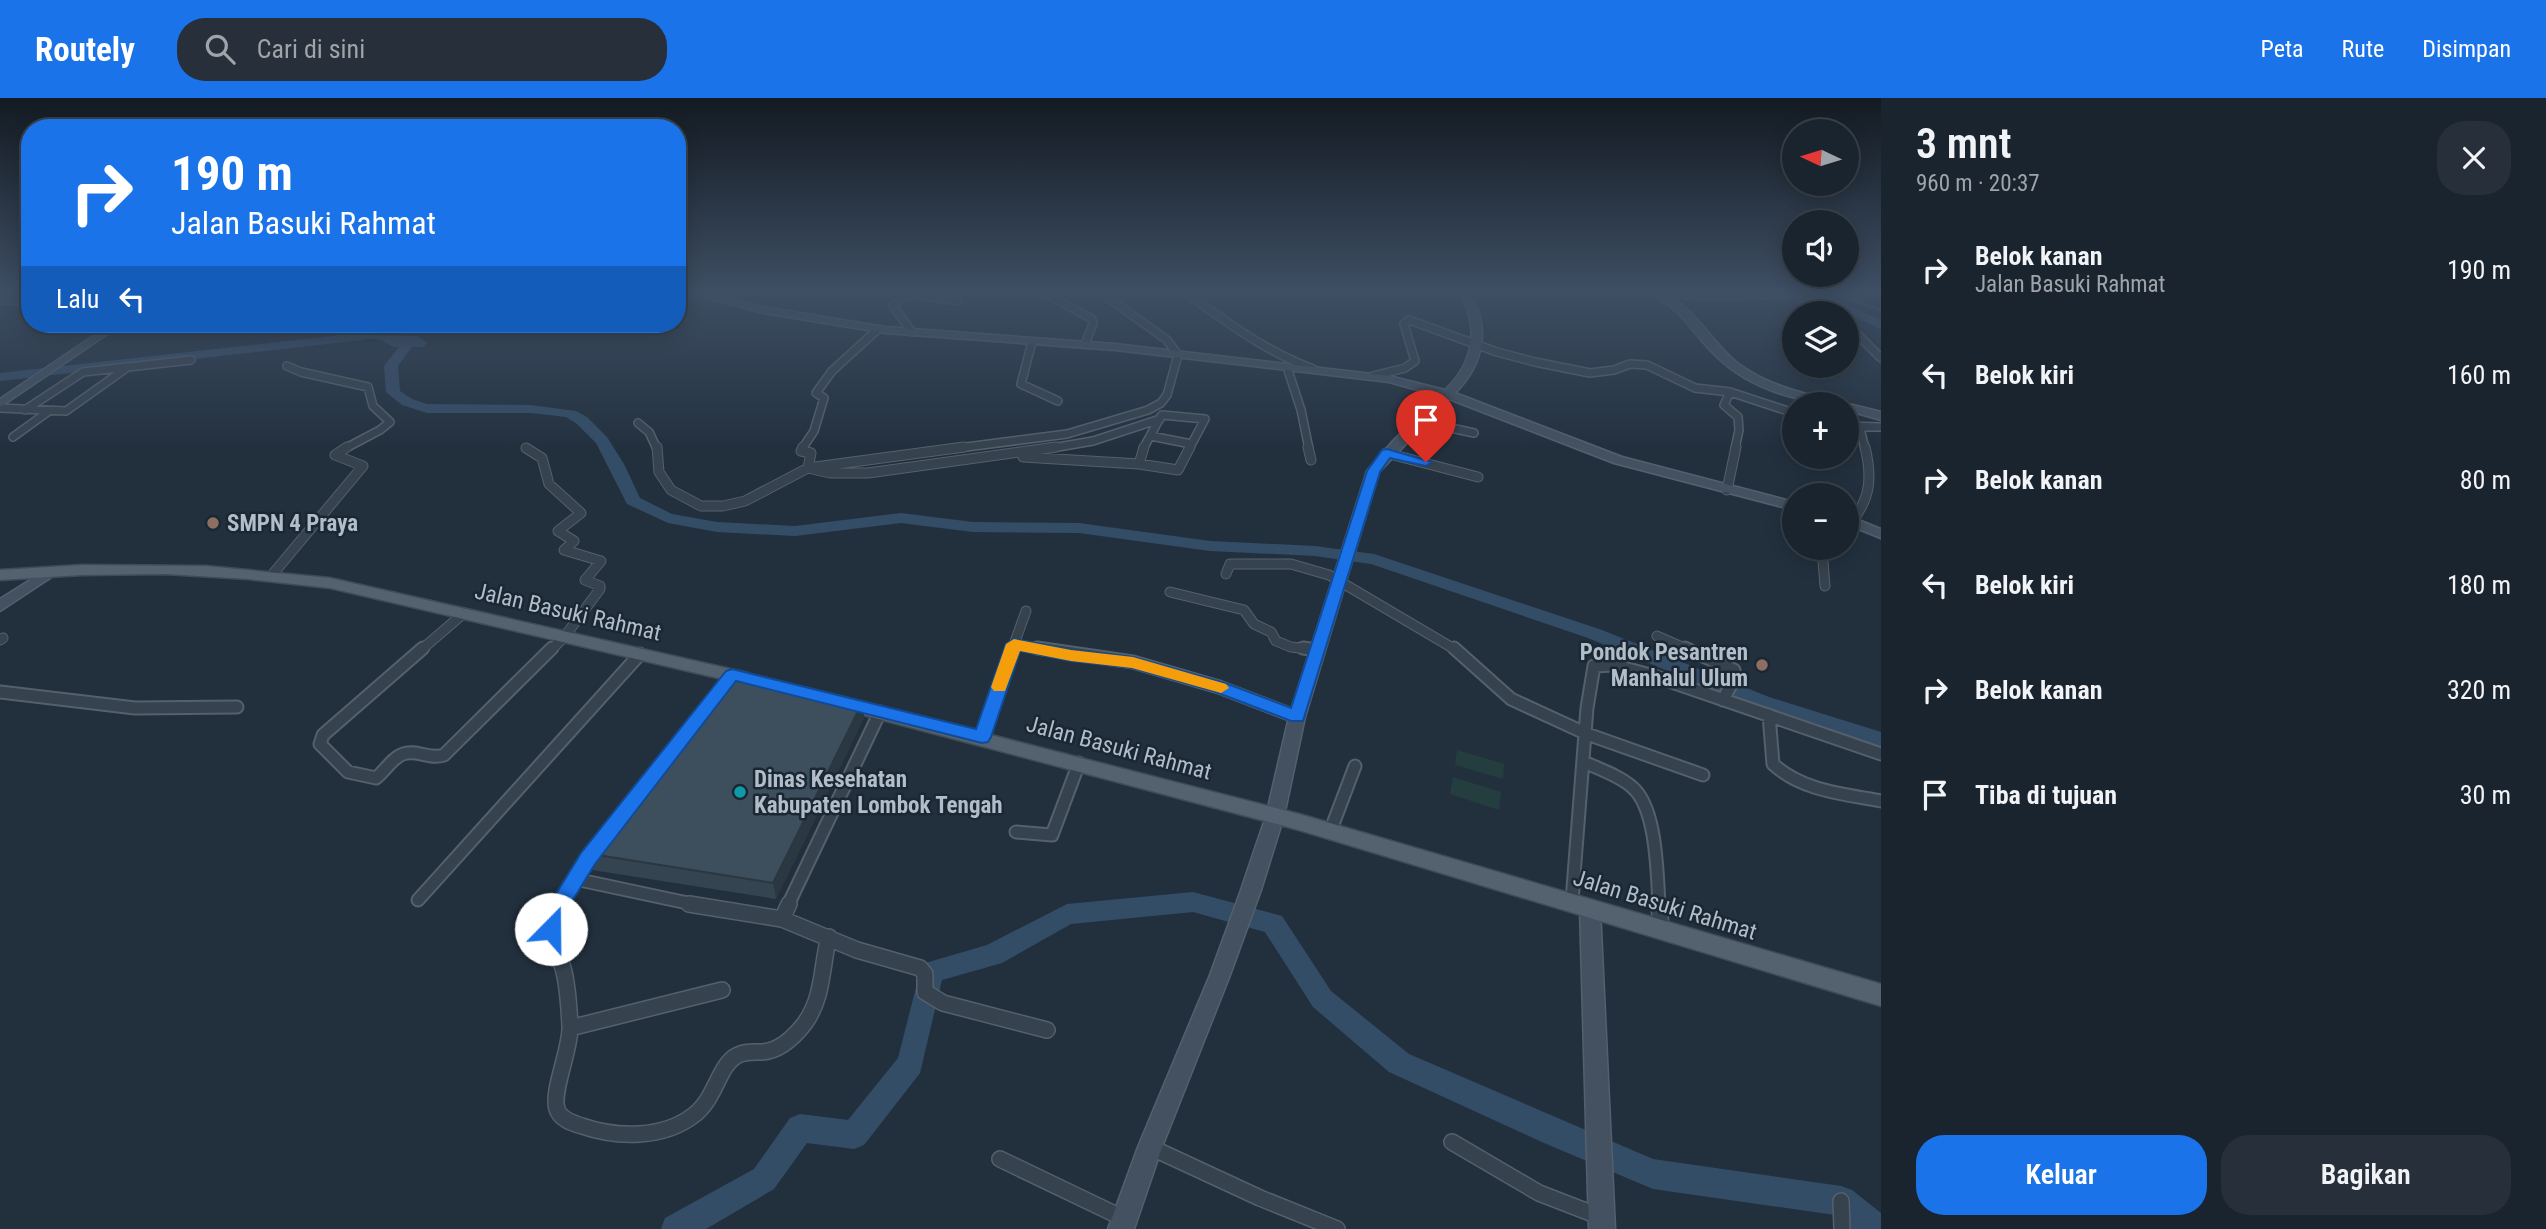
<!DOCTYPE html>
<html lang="id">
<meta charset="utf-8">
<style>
body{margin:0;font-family:"Roboto Condensed",sans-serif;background:#27303a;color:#f1f3f6;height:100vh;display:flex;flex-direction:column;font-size:26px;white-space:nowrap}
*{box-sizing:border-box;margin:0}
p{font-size:23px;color:#9fa4aa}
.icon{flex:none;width:38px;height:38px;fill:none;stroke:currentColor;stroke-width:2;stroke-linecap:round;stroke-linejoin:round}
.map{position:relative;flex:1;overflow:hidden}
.panel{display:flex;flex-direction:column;background:#1a242e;width:665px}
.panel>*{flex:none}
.hud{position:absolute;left:21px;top:21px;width:665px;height:214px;border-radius:28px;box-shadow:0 4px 18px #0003,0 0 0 2px #38414a;background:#1a73e8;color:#fff;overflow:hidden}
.needle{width:46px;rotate:274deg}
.buttons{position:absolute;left:1782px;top:21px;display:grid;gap:14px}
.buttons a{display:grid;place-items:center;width:77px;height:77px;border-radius:50%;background:#1a242e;box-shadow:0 4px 18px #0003,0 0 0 2px #38414a;font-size:35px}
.pin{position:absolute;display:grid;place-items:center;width:60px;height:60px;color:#fff;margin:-72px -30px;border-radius:50% 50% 50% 0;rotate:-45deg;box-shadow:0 0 7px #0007}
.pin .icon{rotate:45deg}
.me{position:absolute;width:77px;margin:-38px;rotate:22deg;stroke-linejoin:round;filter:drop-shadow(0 0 5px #0008)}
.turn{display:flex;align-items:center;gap:24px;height:147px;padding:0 35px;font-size:32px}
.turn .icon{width:91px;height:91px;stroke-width:2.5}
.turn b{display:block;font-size:49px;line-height:60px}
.then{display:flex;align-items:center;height:66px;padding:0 35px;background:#0003;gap:14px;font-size:26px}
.round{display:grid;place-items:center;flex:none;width:74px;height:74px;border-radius:28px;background:#27303a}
.summary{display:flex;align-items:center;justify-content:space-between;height:119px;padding:0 35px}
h1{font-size:42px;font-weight:600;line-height:52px}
.cta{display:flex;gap:14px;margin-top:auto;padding:14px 35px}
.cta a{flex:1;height:80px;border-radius:28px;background:#1a73e8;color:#fff;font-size:28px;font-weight:600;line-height:80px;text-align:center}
.cta a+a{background:#27303a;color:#f1f3f6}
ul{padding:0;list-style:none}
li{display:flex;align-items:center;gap:21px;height:105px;padding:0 35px}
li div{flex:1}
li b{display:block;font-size:26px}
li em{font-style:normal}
header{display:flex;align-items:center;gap:42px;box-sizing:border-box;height:98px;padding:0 35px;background:#1a73e8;color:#fff}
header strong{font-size:33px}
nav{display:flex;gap:38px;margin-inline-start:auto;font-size:24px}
.search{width:490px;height:63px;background:#27303a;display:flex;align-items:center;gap:18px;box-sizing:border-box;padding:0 24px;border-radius:28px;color:#9fa4aa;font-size:26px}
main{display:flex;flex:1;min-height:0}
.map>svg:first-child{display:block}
</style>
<header>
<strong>Routely</strong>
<div class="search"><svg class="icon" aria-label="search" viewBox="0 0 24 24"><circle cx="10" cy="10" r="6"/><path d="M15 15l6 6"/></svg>Cari di sini</div>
<nav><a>Peta</a><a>Rute</a><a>Disimpan</a></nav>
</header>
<main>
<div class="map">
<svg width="1881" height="1131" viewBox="0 0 1881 1131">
<rect width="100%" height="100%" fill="#22303e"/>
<!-- green -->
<path fill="#243e3f" d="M1457,652L1504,666L1503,681L1455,667Z
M1453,679L1501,694L1499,712L1450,696Z"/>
<!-- water -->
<path fill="#344d67" d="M362,237L418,238L427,245L424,249H394L378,241H356Z"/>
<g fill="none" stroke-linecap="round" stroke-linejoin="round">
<!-- stream -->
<path stroke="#344d67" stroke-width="2.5" d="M1820,192L1881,212"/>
<!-- river -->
<path fill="#344d67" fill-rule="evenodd" d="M1796,192H1812L1881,222V231Z
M359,235L363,236V242L0,283V275Z
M406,245L412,249L398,268L400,293L412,301L427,306L531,307L576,313L587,319L607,339L624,366L640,400L672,416L717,424L795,428L901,415L973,424L1079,425L1210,443L1315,448L1374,456L1602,532L1769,599L1881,634V650L1755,609L1588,540L1371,466L1315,458L1210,453L1079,435L973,434L901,425L795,438L717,434L668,425L627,406L596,345L577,326L566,319L531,315H427L402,307L386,294L384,268L401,246Z
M1193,794L1282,818L1331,893L1409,956L1653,1061L1841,1088L1852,1092L1881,1115V1131H1852L1835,1117L1653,1091L1544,1045L1389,974L1313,909L1265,834L1193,814L1071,826L1002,865L942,882L920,975L864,1047L854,1051L807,1045L774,1091L706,1131H661L665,1120L754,1071L790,1020L800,1016L848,1022L898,960L922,866L987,847L1067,806Z"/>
<!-- street-far3 casing -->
<g stroke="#54606c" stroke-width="10">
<path id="street-far3" d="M768,192H777
M1040,192L1092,221L1093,226L1085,246
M1182,192C1224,222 1264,253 1313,271
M1788,192L1831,215
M1656,194L1702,198L1792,196
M912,196L958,203
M0,202L30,203
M1846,225L1881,260
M321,226L403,231L419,226
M912,234L893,208L903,199L921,192
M1032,244L1021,286L1058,303
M287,268L301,274L368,289L373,308L390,324L380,332L344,351
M1287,269L1301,312L1309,351
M1373,278L1405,270L1415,263L1404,226L1409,222L1497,254L1535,264L1590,275L1614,272L1630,266L1647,267L1695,290L1730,294L1724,307L1738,319L1739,332L1735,351
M1730,294L1794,315
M0,310L66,313L125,271
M25,312L83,274L191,262
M1162,317L1205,321L1189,351
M1419,323L1474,335
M638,325L649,334L657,351
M1846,328L1881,329
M1860,330L1865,351
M1151,338L1191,346
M13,339L49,313
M802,351L814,333L824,300L816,295L832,273L878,231
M951,351L1067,336L1148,312L1161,305L1167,297L1178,257L1167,242L1107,199L1109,192
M1046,351L1093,343L1160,321
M1143,351L1161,318"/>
</g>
<!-- street-far2 casing -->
<g stroke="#54606c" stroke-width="11">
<path id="street-far2" d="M657,349L659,374L671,392L701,408H723L745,403L808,370L964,349
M803,349L801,353L811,355L808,370L830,375H868L1056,349
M1144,349L1139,366L1178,372L1190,349
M1308,349L1311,362
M526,350L542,360L549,386L581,415L558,433L574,443L564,452L601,463L585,482L600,488V491L565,538L551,552
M1386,355L1478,379
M1023,359L1139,366
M1727,392L1736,349
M1852,423C1871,400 1872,378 1865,349
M1226,476L1230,466H1291L1329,477L1456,552
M272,477L363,368L335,357L347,349
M1825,488L1823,463L1827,450
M1170,494L1244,512L1254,526L1271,534L1276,543L1291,549L1317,552
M1657,538L1689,552
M0,542L3,540
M1014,546L1046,552
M421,552L464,515
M1012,552L1026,513"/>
</g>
<!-- street-far1 casing -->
<g stroke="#54606c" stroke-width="15">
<path id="street-far1" d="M423,550L323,637L320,646L348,674L376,680C385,673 392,660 403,656C416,651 430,662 444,657L552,550
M1037,550L1133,564L1219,589L1297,619
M1303,550L1317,552
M1454,550L1511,601L1587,636L1703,677
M1685,550L1734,572L1735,579L1723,602
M0,594L135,610L237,609
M1769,617L1773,666C1802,693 1844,696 1881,703
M982,639L1013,550
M1584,664C1599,671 1620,678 1632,689C1657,710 1657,775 1659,807
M1016,734L1052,737L1079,665
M1330,734L1355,668
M575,781L697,807
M418,802L640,556
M1572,803L1587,610L1594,568L1613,567L1654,578L1881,656
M561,807L595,750
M788,807L880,614"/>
</g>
<!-- street casing -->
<g stroke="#54606c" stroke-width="18">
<path id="street" d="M561,806C557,816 549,829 550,841C551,851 560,860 563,870C568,887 569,910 570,928C571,951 551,994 557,1011C560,1021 572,1025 582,1028C617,1040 663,1041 694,1017C716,1000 718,969 736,958C744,953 753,954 762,954C780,953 795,938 805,925C824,898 821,869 829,839
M689,806L782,821L857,852L920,870L925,876V894L943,905L1047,932
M1659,806L1661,831
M782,821L789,806
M570,930L722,892
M1452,1044L1539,1095L1601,1119
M1150,1049L1260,1100L1337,1131
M1000,1061L1125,1121
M1841,1103L1842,1131"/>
</g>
<!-- secondary casing -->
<g stroke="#54606c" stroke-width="3">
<path id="secondary" d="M677,192H694L764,209L885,229L1115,246L1389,278L1445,292C1474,265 1481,226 1457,192H1467C1492,227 1484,266 1455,295L1622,359L1794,404V412L1614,365L1449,301L1379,374L1305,619L1284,718L1261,792L1230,877L1162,1049L1134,1131H1108L1138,1049L1210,877L1241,792L1266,718L1289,619L1367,373L1393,343L1439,298L1389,284L1115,252L885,235L764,215Z
M1646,192C1687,192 1710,246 1740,267C1780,296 1835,301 1881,314V322L1846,312V306C1801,306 1750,291 1717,259C1702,245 1691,228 1677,214C1668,205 1656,200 1646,192Z
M111,226H122L0,309V301Z
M1846,417L1881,431V440L1846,426Z
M51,469L58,473L56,476L0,513V501Z
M1590,802L1597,804L1600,810L1615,1131H1589L1580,810L1583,804Z"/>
</g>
<!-- primary casing -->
<g stroke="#3f4b57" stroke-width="3">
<path id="primary" d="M82,467L206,468L330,480L748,575L757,581L748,587L330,490L248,481L165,476L82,477L0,482V472Z
M843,599L1299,716L1881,886V908L1299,732L837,610L834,605L837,600Z"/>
</g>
<!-- street-far3 -->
<use href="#street-far3" stroke="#36424e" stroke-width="7"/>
<!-- street-far2 -->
<use href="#street-far2" stroke="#36424e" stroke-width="9"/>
<!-- street-far1 -->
<use href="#street-far1" stroke="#36424e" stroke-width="11"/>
<!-- street -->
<use href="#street" stroke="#36424e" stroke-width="15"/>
<!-- secondary -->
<use href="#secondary" fill="#435161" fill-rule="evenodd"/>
<!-- primary -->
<use href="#primary" fill="#54616e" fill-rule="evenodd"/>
</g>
<!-- wall -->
<path fill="#344450" d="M864,620L776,801L592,772L585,755Z"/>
<!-- shaded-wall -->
<path fill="#2b3741" d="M863,603L864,620L776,801L773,785Z"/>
<!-- building -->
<path fill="#3d4f5d" stroke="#2b3741" stroke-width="2" d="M731,571L863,603L773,785L585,755Z"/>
<!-- sky -->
<linearGradient id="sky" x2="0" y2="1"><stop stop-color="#131a22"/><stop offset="0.55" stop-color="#3e4e63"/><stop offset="1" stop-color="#3e4e63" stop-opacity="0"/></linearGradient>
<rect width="1881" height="351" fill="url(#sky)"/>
<!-- route -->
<path fill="#1a73e8" stroke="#114b97" stroke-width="2" d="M1387,351L1432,364L1426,368L1390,360L1380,374L1303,623H1291L1213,593L1132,570L1071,563L1020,553L991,639L988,644L982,645L736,583L595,766L571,805L558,838L551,840L544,838L541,831L556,796L581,755L726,573L732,571L976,631L1006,546L1014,541L1071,552L1133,559L1225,585L1291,610L1367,373L1382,352Z"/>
<!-- slow -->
<path fill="#f59e0b" d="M1014,541L1071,552L1133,559L1226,586L1229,590L1221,595L1132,570L1071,563L1020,553L1005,593H994L991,589L1006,546Z"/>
<!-- markers -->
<g fill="#8d6e63" stroke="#1b2733" stroke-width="2.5">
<circle cx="213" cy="425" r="7"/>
<circle cx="1762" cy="567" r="7"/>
</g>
<circle fill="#0f9aa8" stroke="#1b2733" stroke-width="2.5" cx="740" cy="694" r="7"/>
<g text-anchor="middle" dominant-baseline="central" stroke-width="5" stroke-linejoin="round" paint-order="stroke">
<!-- poi labels -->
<g font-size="23" font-weight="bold" fill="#b1bdc9" stroke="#1b2733" text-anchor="start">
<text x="227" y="425">SMPN 4 Praya</text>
<text x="1748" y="554" text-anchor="end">Pondok Pesantren<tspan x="1748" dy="26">Manhalul Ulum</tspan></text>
<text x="754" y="681">Dinas Kesehatan<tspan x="754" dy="26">Kabupaten Lombok Tengah</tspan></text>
</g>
<!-- street labels -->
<g font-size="23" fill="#b1bdc9" stroke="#1b2733">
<text transform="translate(568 514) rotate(13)">Jalan Basuki Rahmat</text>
<text transform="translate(1119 650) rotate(15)">Jalan Basuki Rahmat</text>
<text transform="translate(1665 807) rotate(17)">Jalan Basuki Rahmat</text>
</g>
</g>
</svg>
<div class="buttons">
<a><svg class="needle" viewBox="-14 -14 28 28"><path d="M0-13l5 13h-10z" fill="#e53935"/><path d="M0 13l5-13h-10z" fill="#9fa4aa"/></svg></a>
<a><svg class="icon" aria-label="sound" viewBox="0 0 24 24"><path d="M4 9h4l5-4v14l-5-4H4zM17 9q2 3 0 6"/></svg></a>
<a><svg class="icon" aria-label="layers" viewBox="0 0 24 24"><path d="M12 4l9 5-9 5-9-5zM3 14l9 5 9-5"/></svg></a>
<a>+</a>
<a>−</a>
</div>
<div class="pin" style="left:1426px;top:364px;background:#d93025"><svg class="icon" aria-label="arrive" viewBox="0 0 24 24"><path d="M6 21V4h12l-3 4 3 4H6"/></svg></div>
<svg class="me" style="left:551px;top:831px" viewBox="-20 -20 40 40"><circle r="19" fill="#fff"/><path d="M0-13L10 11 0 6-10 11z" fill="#1a73e8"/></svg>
<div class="hud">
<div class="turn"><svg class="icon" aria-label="right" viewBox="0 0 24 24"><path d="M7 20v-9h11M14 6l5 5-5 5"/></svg><div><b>190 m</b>Jalan Basuki Rahmat</div></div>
<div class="then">Lalu<svg class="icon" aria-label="left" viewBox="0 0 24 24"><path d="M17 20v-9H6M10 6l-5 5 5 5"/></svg></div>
</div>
</div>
<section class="panel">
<div class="summary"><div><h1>3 mnt</h1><p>960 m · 20:37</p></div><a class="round"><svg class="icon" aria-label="close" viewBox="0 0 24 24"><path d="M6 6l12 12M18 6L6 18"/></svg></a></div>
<ul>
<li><svg class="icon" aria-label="right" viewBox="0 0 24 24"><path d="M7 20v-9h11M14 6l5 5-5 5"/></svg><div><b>Belok kanan</b><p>Jalan Basuki Rahmat</p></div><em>190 m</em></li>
<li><svg class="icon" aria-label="left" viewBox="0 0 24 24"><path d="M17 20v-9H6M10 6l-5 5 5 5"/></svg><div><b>Belok kiri</b></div><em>160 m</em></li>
<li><svg class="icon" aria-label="right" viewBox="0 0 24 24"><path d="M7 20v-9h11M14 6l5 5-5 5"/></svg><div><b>Belok kanan</b></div><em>80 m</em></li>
<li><svg class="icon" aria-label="left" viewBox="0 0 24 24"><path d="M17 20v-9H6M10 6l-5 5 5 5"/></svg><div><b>Belok kiri</b></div><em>180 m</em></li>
<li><svg class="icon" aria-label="right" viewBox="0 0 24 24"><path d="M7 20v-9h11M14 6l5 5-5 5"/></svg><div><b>Belok kanan</b></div><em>320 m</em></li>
<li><svg class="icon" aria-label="arrive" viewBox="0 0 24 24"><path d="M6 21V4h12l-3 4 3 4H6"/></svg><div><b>Tiba di tujuan</b></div><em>30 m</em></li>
</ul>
<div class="cta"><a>Keluar</a><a>Bagikan</a></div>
</section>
</main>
